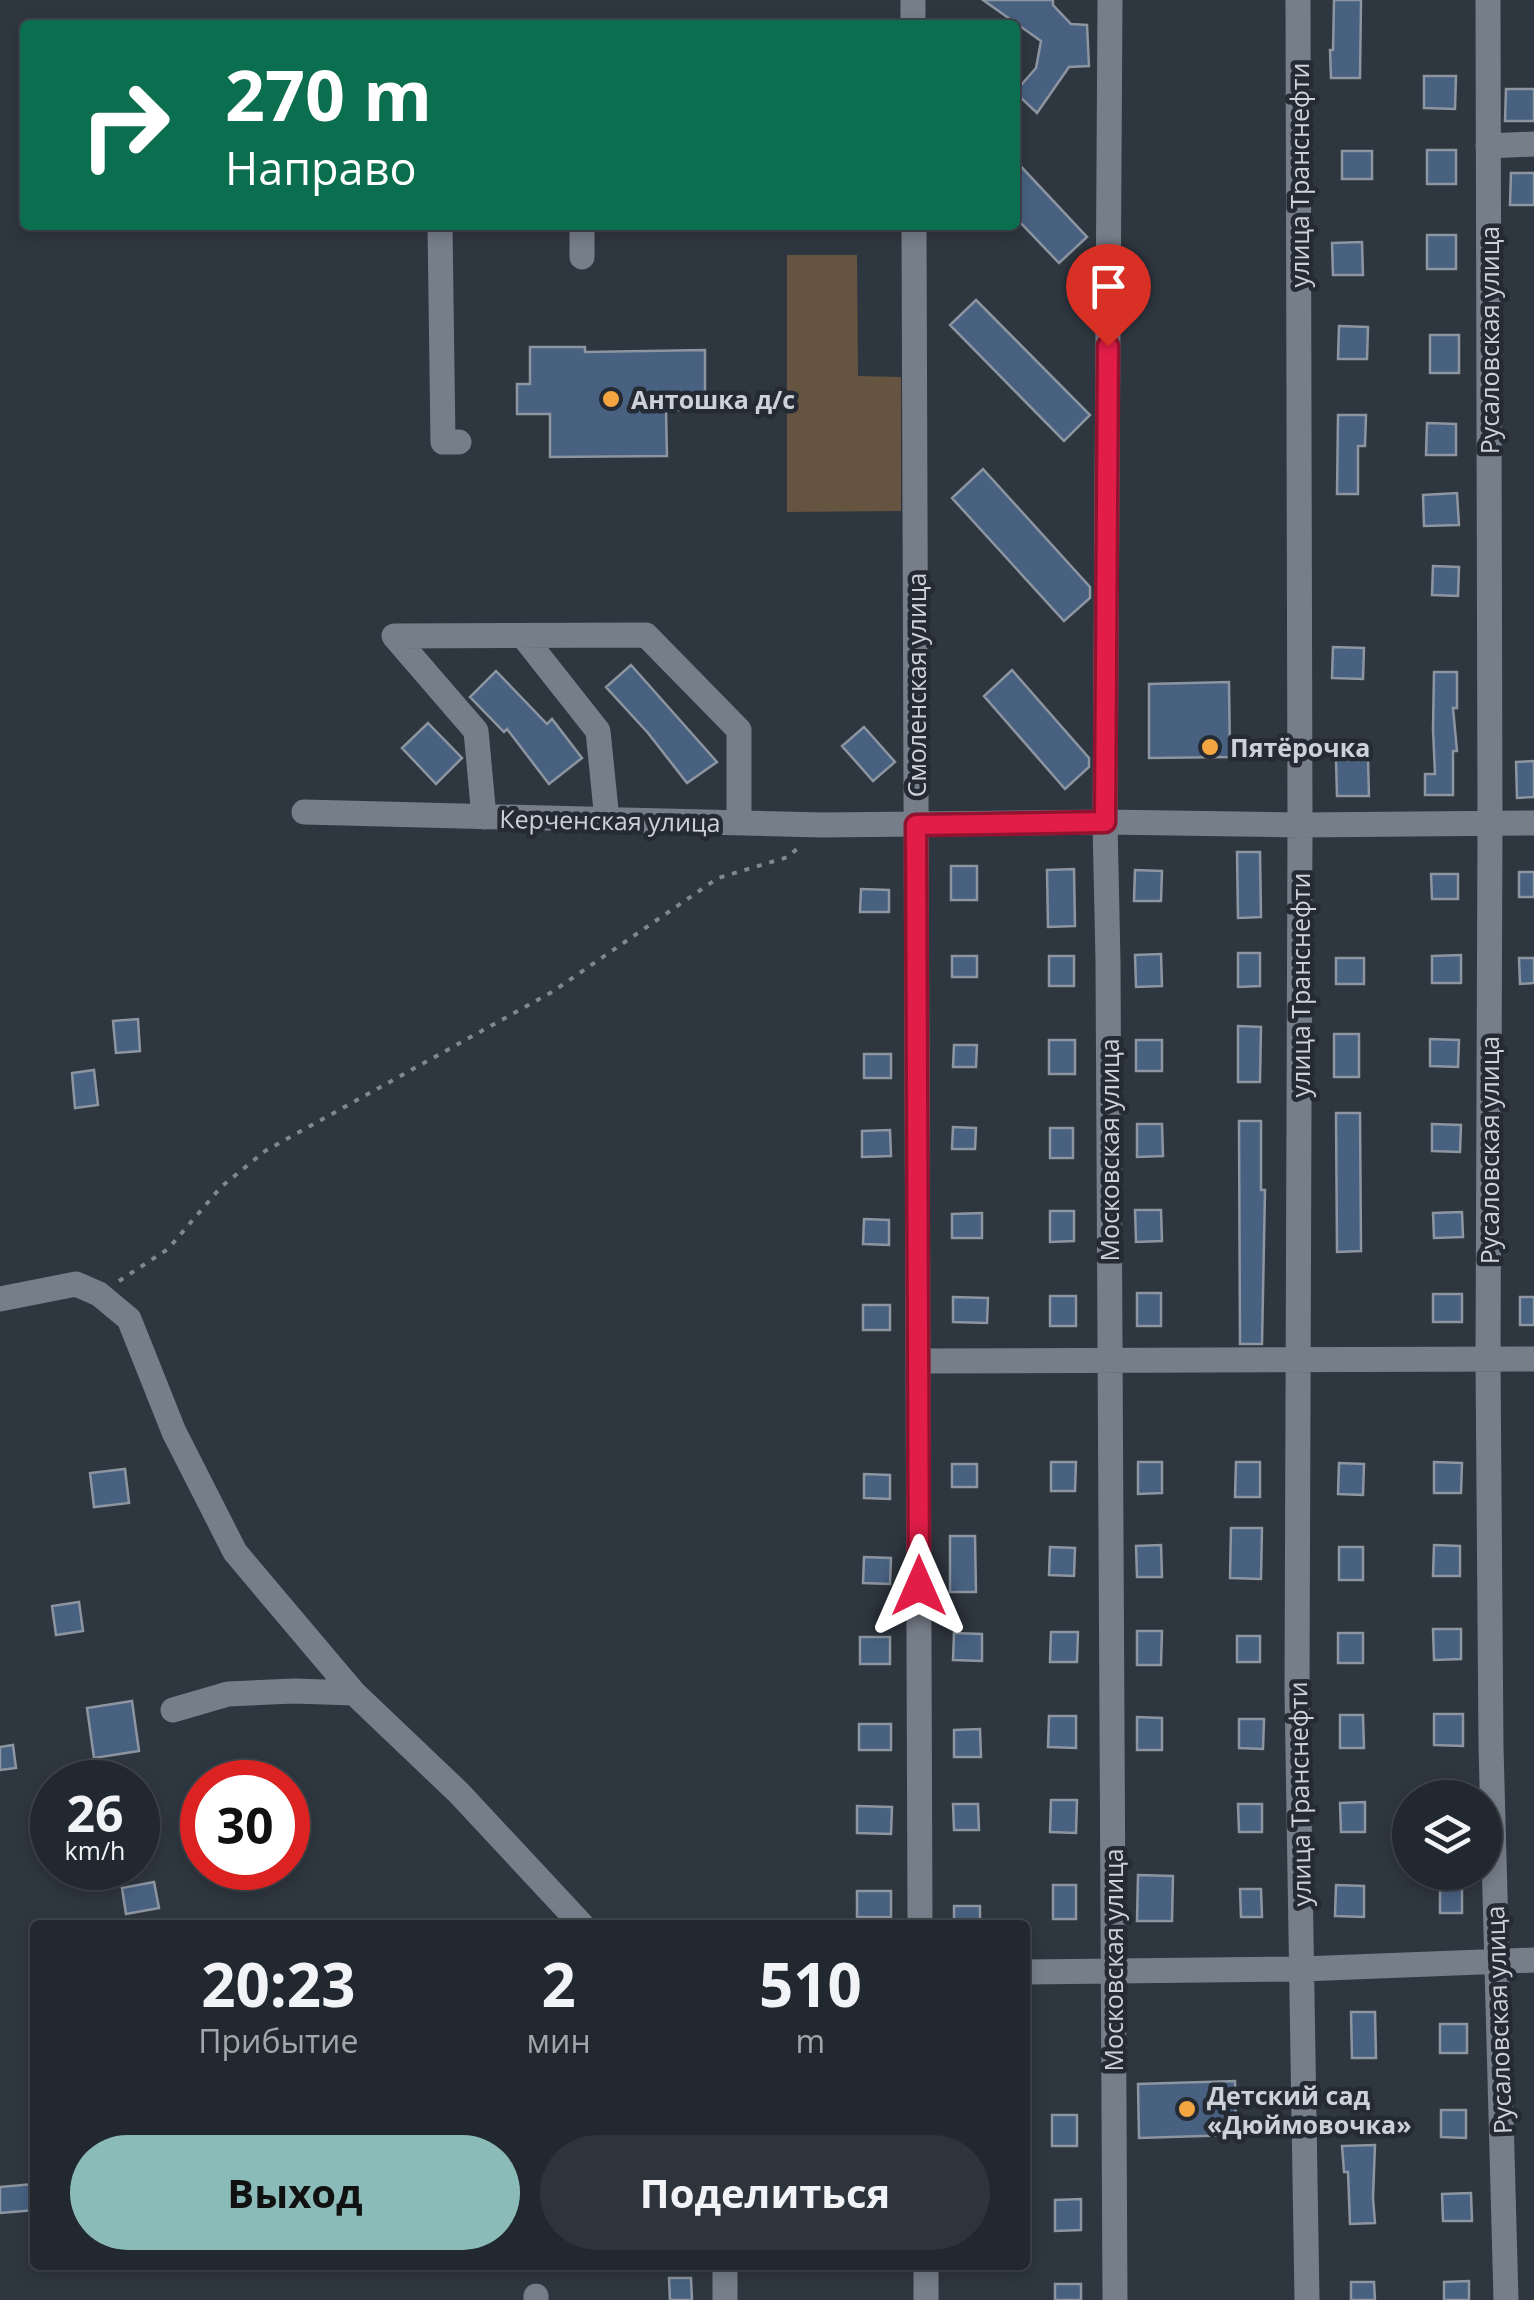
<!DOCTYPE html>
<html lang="ru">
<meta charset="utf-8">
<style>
body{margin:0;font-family:"Open Sans",sans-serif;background:#2e343b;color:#f1f3f6;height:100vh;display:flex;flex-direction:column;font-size:38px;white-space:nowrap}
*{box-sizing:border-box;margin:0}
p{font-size:32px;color:#a2a6aa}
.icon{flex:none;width:55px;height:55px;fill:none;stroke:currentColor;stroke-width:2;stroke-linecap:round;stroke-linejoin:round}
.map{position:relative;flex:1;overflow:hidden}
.panel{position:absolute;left:30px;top:1920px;width:1000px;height:350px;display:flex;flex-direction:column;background:#22282f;border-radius:10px;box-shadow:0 5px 15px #0003,0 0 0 2px #3f444b}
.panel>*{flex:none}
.banner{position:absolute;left:20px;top:20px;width:1000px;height:210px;border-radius:10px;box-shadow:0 5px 15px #0003,0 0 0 2px #3f444b;background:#0b6e4f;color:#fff;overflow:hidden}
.fabs{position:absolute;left:1392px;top:1780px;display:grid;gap:20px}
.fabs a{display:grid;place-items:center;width:110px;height:110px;border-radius:50%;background:#22282f;box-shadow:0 5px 15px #0003,0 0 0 2px #3f444b;font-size:50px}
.speed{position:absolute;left:30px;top:1760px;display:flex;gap:20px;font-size:50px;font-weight:700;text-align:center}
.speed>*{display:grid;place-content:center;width:130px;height:130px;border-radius:50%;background:#22282f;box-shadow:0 5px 15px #0003,0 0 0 2px #3f444b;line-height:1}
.speed small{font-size:25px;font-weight:400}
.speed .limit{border:15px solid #d22;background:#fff;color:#111}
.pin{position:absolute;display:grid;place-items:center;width:85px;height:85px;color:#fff;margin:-102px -42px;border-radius:50% 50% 50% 0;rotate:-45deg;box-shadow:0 0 10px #0007}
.pin .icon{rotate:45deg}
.me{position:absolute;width:110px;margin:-55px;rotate:0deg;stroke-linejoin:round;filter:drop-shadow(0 0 8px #0008)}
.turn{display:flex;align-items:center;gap:35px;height:210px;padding:0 40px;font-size:45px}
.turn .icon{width:130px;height:130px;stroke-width:2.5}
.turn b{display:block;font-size:70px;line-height:85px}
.eta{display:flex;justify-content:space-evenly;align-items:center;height:170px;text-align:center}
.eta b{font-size:60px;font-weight:700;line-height:70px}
.primary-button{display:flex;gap:20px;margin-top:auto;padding:20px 40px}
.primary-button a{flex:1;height:115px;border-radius:60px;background:#8bbbb9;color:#111;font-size:40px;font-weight:700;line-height:115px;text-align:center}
.primary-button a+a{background:#2e343b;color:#f1f3f6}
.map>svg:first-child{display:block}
</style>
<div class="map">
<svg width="1534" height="2300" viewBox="0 0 1534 2300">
<rect width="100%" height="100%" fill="#2e363f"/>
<!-- green -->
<path fill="#655440" d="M787,255H857L858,376L901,377V511L787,512Z"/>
<!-- building -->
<path fill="#486181" stroke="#8c95a0" stroke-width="2.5" d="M983,0H1053V5L1071,24L1087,25L1089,66L1069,67L1037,113L1015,92L1036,68L1041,41Z
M1334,0H1361L1360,78H1331L1330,50H1333Z
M1424,76H1456L1455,109L1424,108Z
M1506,89H1534V121H1505Z
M1427,150H1456V184H1427Z
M1342,151H1372V179H1342Z
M1015,160L1087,237L1059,263L1015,217Z
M1511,173H1534V205H1510Z
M1427,235H1456V269H1427Z
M1362,242L1363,275H1333L1332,243Z
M976,300L1090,415L1064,441L950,325Z
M1339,326L1368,327L1367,359H1338Z
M1430,335H1459V373H1430Z
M530,347H585V352L705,350V410H666L667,456L550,457V414H517V384H530Z
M1338,415H1366L1365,446H1358V494H1337Z
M1427,423L1456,424V455H1426Z
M983,469L1090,587V598L1064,621L952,498Z
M1457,493L1459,525L1424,526L1423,495Z
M1433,566L1459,567L1458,596L1432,595Z
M1333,647L1364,648L1363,679L1332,678Z
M631,665L717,762L687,783L648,733L606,687Z
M1012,670L1089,758V767L1065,789L984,696Z
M496,671L547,724L552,719L582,758L549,784L507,729L504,732L470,697Z
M1434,672H1457V708H1453L1457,751H1453V795H1425V774H1435L1433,729Z
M1229,682L1230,757L1149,758V684Z
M428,723L462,758L436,784L402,748Z
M864,727L895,762L873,781L842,746Z
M1336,760H1368L1369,796H1337Z
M1534,761V797L1517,798L1516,762Z
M1237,852H1260L1261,917L1238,918Z
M951,866H977V900H951Z
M1074,869L1075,926L1048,927L1047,870Z
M1135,870L1162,871L1161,901H1134Z
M1519,872H1534V897H1519Z
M1431,874H1458V899H1432Z
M861,889L889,890V912H860Z
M1238,953H1260V986L1238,987Z
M1161,954L1162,986L1136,987L1135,955Z
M1461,955V983H1432V956Z
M952,956H977V977H952Z
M1049,956H1074V986H1049Z
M1336,958H1364V984H1336Z
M1519,958H1534V983L1520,984Z
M138,1019L140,1051L116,1053L113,1021Z
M1238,1026L1261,1027L1260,1082H1238Z
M1334,1034H1359V1077H1334Z
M1430,1039L1459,1040L1458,1067L1430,1066Z
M1049,1040H1075V1074H1049Z
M1136,1040H1162V1071H1136Z
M954,1045H977L976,1067H953Z
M864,1054H891V1078H864Z
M94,1070L98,1105L75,1108L72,1073Z
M1336,1113H1360L1361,1251L1337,1252Z
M1239,1121H1261V1190H1265L1262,1344H1240Z
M1137,1124H1162L1163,1156L1137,1157Z
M1432,1124L1461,1125L1460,1152L1432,1151Z
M953,1127L976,1128L975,1149H952Z
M1050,1128H1073V1158H1050Z
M890,1130L891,1156L862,1157V1131Z
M1135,1210H1161L1162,1241L1136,1242Z
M1050,1211H1074V1241L1050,1242Z
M1462,1212L1463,1237L1434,1238L1433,1213Z
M982,1213V1238H952V1214Z
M864,1219L889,1220V1245L863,1244Z
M1137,1293H1161V1326H1137Z
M1433,1294H1462V1322H1433Z
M1050,1296H1076V1326H1050Z
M953,1297L988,1298L987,1323L953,1322Z
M1520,1297H1534V1325H1520Z
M863,1305H890V1330H863Z
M1051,1462H1076L1075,1491H1051Z
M1138,1462H1162V1493L1138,1494Z
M1236,1462H1260V1497H1235Z
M1434,1462L1462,1463L1461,1493H1434Z
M1339,1463L1364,1464L1363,1495L1338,1494Z
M952,1464H977V1487H952Z
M125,1469L129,1503L94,1507L90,1473Z
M864,1474L890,1475V1499L864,1498Z
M1231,1528H1262L1261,1579L1230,1578Z
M950,1536H975L976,1592H950Z
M1161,1545L1162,1577H1137L1136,1546Z
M1434,1545L1460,1546V1576H1433Z
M1050,1547L1075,1548L1074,1576L1049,1575Z
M1339,1547H1363V1580H1339Z
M864,1557L891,1558L890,1584L863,1583Z
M79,1602L83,1631L56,1635L52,1606Z
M1433,1629H1461V1659L1434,1660Z
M1137,1631H1162L1161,1665H1137Z
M1051,1632H1078L1077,1662H1050Z
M954,1633L982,1634V1661L953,1660Z
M1338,1633H1363V1663H1338Z
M1237,1636H1260V1662H1237Z
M860,1637H890V1664H860Z
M132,1701L139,1751L94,1758L87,1708Z
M1434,1714H1463V1746L1434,1745Z
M1340,1715H1363L1364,1748H1340Z
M1049,1716H1076V1748L1048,1747Z
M1137,1717L1162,1718V1750H1137Z
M1239,1719H1264L1263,1749L1239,1748Z
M859,1724H891V1750H859Z
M980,1729L981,1757H954V1730Z
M13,1745L16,1768L0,1770V1747Z
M1051,1800H1077L1076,1833L1050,1832Z
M1365,1802V1832H1341L1340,1803Z
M953,1804H978L979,1830H954Z
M1238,1804H1262V1832H1239Z
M857,1806L892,1807L891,1834L857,1833Z
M1138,1875L1173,1876L1172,1921H1137Z
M154,1882L159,1908L126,1914L122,1888Z
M1053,1885H1076V1919H1053Z
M1336,1885L1364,1886V1917L1335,1916Z
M1440,1887H1462V1913H1440Z
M1240,1889H1261L1262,1917H1241Z
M857,1891H891V1917H857Z
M954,1906H980V1925H954Z
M1351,2012H1375L1376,2058H1352Z
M1440,2024H1467V2053H1440Z
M1235,2081L1236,2135L1139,2138L1138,2084Z
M1441,2110H1466V2138L1441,2137Z
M1052,2115H1077V2146H1052Z
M1375,2145L1373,2198L1375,2223L1350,2224L1348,2172H1344L1342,2146Z
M33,2184L35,2210L0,2213V2187Z
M1471,2193L1472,2221H1443L1442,2194Z
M1081,2199V2230L1055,2231V2200Z
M669,2278H691L692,2300H670Z
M1469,2281V2300H1444V2282Z
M1351,2282H1374L1375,2300H1351Z
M1055,2284H1081V2300H1055Z"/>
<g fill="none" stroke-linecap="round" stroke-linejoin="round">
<!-- path -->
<path stroke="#80878e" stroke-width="4" stroke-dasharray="5 8" stroke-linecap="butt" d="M119,1281L168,1249L221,1187L265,1151L552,992L718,878L788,857L800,846"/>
<!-- minor -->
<path stroke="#767e8a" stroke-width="25" d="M913,0V25
M1110,0L1105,822L1108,961L1115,2300
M1298,0L1300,825L1297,1691L1307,2300
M1488,0L1490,825L1488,1360L1491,1747L1506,2300
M1488,146L1534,144
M440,225L443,442H459
M914,225L920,1925
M582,257V225
M523,636L598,731L607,820
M304,812L822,825L1105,822L1300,825L1534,823
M484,817L476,731L394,636L646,635L739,730V823
M0,1299L76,1284L99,1294L129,1319L174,1432L235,1552L354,1693L459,1793L582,1925
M918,1361L1534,1359
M173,1710L228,1694L294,1691L354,1693
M1025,1972L1302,1969L1534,1960
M725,2265V2300
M926,2265V2300
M536,2296V2300"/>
</g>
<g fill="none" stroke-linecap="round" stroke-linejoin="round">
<!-- route casing -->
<g stroke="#92132f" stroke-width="25">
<path id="route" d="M919,1586L916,825L1105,822L1108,346"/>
</g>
<!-- route -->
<use href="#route" stroke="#e11d48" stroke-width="18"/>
</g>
<!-- markers -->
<g fill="#f2a541" stroke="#242b35" stroke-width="4">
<circle cx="611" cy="399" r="10"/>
<circle cx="1210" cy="747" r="10"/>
<circle cx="1187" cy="2109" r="10"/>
</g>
<g text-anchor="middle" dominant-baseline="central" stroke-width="9" stroke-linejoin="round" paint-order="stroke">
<!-- street labels -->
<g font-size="25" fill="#cdd2d8" stroke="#242b35">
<text transform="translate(1299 175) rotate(-90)">улица Транснефти</text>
<text transform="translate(1489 340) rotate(-90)">Русаловская улица</text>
<text transform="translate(916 685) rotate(-90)">Смоленская улица</text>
<text transform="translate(610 820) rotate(1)">Керченская улица</text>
<text transform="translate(1300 985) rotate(-90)">улица Транснефти</text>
<text transform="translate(1109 1150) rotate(-90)">Московская улица</text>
<text transform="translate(1489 1150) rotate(-90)">Русаловская улица</text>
<text transform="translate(1299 1794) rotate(-91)">улица Транснефти</text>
<text transform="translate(1113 1960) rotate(-90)">Московская улица</text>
<text transform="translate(1498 2020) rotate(-92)">Русаловская улица</text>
</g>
<!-- poi labels -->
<g font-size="25" font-weight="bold" fill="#cdd2d8" stroke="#242b35" text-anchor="start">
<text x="631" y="399">Антошка д/с</text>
<text x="1230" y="747">Пятёрочка</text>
<text x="1207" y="2095">Детский сад<tspan x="1207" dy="29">«Дюймовочка»</tspan></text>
</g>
</g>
</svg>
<div class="fabs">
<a><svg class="icon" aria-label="layers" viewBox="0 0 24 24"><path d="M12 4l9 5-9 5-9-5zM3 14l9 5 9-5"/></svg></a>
</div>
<div class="speed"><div>26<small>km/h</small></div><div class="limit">30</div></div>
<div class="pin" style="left:1108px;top:346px;background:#d93025"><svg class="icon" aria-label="arrive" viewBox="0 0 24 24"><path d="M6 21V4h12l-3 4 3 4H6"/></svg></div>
<svg class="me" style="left:919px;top:1586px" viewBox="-20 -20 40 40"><path d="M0-17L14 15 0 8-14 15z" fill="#e11d48" stroke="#fff" stroke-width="4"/></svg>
<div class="banner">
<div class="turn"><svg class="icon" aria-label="right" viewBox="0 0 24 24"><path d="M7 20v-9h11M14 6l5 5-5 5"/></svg><div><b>270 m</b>Направо</div></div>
</div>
<section class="panel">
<div class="eta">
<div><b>20:23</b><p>Прибытие</p></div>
<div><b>2</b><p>мин</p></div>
<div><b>510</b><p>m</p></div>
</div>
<div class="primary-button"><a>Выход</a><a>Поделиться</a></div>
</section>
</div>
